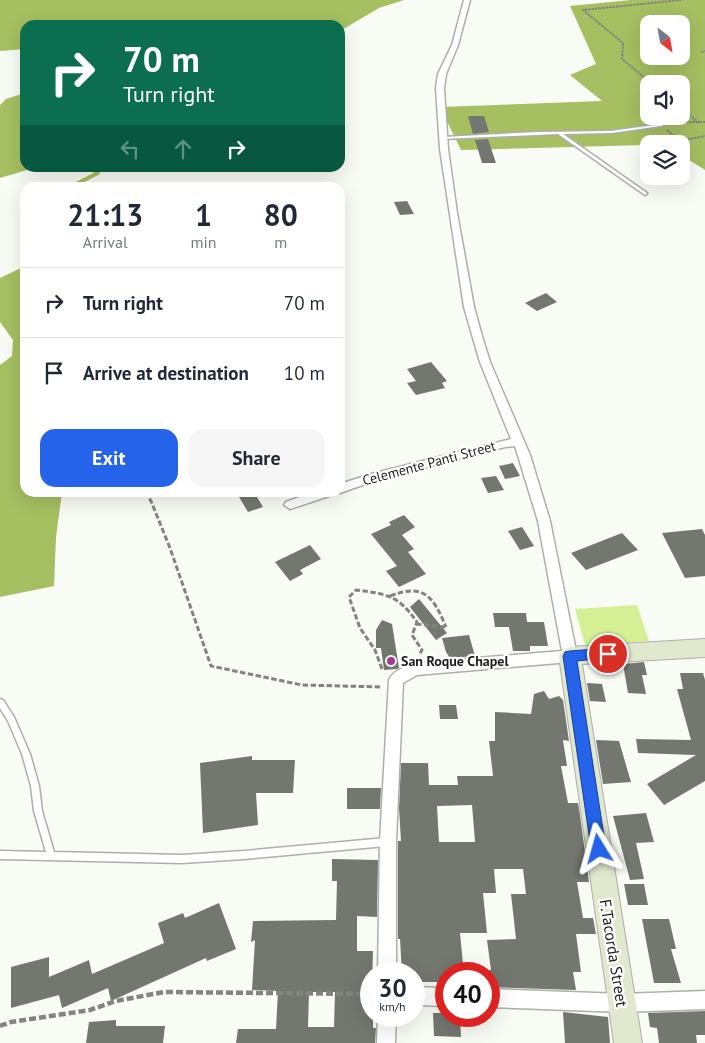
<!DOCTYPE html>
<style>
body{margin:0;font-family:"PT Sans",sans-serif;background:#f6f6f7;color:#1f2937;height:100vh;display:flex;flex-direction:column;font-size:19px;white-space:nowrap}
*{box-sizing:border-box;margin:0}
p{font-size:16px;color:#747a83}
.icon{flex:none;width:28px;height:28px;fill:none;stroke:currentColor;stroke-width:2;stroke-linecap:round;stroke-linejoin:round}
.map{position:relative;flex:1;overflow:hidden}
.sheet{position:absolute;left:20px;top:182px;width:325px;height:315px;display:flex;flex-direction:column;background:#fff;border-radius:15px;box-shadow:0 5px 20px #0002}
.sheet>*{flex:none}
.banner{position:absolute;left:20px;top:20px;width:325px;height:152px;border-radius:15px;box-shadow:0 5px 20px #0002;background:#0b6e4f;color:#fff;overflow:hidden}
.needle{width:32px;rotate:149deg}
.controls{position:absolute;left:640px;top:15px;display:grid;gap:10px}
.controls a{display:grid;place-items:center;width:50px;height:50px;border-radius:10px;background:#fff;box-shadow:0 5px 20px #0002;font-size:25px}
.speed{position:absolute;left:360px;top:962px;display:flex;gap:10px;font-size:25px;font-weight:700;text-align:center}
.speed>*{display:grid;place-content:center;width:65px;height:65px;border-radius:50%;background:#fff;box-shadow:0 5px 20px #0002;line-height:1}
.speed small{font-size:12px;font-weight:400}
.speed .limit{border:8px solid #d22;background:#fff;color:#111}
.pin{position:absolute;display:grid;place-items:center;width:42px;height:42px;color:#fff;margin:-21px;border:2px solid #fff;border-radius:50%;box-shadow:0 1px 5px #0007}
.me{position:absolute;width:55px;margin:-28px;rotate:352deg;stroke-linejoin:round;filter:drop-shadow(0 0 4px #0008)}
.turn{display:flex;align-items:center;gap:18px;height:105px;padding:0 20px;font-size:22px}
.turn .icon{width:65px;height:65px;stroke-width:2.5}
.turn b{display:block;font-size:35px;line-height:42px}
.lanes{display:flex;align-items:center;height:48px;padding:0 20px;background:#0003;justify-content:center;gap:25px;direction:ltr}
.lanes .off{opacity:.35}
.eta{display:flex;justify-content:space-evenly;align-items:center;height:85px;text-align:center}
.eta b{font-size:30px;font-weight:800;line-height:35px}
.primary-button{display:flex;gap:10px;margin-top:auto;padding:10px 20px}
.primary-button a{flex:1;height:58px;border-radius:15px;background:#2563eb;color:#fff;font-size:20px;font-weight:800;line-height:58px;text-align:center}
.primary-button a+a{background:#f6f6f7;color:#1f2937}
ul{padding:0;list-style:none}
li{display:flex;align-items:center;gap:15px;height:70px;padding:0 20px;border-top:1px solid #e0e1e3}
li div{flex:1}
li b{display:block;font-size:19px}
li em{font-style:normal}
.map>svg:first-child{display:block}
</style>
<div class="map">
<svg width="705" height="1043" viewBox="0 0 705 1043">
<rect width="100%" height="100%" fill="#f9fcf5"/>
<!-- green -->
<path fill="#d5f094" d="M637,605L649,641L585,645L575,609Z"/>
<!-- water -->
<path fill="#a5bf61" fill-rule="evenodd" d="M0,0H404L379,8L340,31V25H25V49L0,51Z
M631,0H705V170L681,155V144L461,150L440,107L602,101L570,75L596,64L570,6ZM649,24H681V56H649ZM649,84H681V116H649Z
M25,93V168H34L0,178V105L6,99Z
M25,266V492L62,493L56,537L54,586L0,597V365L12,356L13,340L0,322V278Z"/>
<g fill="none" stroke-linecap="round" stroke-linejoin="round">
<!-- stream -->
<path stroke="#a5bf61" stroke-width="4" d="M68,188L98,173L90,168"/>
</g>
<!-- building -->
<path fill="#747670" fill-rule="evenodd" d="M468,116H484L489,132L473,134Z
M488,139L496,163H482L475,140Z
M407,201L414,214L400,215L394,202Z
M546,293L557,302L537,311L525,303Z
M431,362L447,381L442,383L445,388L416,395L407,383L416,381L407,369Z
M513,463L520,476L505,479L499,466Z
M496,476L504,490L488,493L481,478Z
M236,492H254L263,507L248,512Z
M404,515L415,527L402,535L414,549L408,552L426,574L399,587L386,571L397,566L371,534L391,525L389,522Z
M522,527L534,546L520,550L508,531Z
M702,529L705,535V576L685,578L662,533Z
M622,533L638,550L586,570L571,553Z
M310,545L321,559L300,570L303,574L290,581L275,562Z
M419,599L447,633L436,640L410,607Z
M493,613H526L527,622H544L548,646H530V651H513L509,627H495Z
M382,620L392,624L399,668L397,669L384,670L381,648H376V630Z
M469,635L475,656L450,658L446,652L442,638Z
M644,662L647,675H642L646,694L628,693L623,664Z
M680,673H703L705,680V781L664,805L647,784L696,755L638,753L636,739L691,740L677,689H683Z
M587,683L602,684L606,702L590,701Z
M544,691L549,699L559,696L563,700L569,741L563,740L567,766H561L568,803H578L580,815L589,882H577L583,918H593L596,934H576L581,972H573L576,990L489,987V970H491L487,940L516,939L511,894H526L523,869H494L496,893H483L487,933H460L464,974H446V982H414V974H402L400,939H398V841H401L399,808L401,763H428L429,785H458L457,776H493L489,741H495V712L531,714L534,694ZM472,805L475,842H439L437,806Z
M439,705H456L458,719H440Z
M596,740L619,741L631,782L603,784Z
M252,756V760H295L293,793H256L258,825L203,833L200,763Z
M347,788H381L380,809H347Z
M646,813L654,842L636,843L644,879L630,880L613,816Z
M332,859L378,860L377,917L357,916V951H373L371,1016H373V1028H376L375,1043H236L238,1029H276L278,991L252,990L255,940L251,942L253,921L336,920L337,881H332ZM309,992H335L334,1027H308Z
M624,884H644L648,905H628Z
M219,903L236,949L207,961L206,958L111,1001L108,988L62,1008L59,995L11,1008V967L49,957V977L89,960L92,974L164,943L158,923L183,913L185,918Z
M642,919H669L676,949H671L681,983H654Z
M705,1011V1035H696L697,1043H659L657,1028L650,1027L648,1013Z
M563,1012L608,1017L610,1043H565Z
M433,1013H446V1016H460L461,1037L434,1036Z
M116,1020V1026H165L163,1043H86L89,1022Z"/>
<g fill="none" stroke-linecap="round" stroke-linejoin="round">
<!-- lane casing -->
<g stroke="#adafa9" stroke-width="3">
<path id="lane" d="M661,124L663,125L662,126L611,133L563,134L647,193V194L645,195L558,134L443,139L441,138L443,137L539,132L611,131Z
M0,699L3,700L14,717L30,754L39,786L42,811L54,852L182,855L244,851L386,838L389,839L390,842L389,845L386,846L244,859L182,863L0,859V851L46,852L34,811L31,786L22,754L8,721L0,708Z"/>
</g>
<!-- street casing -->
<g stroke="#adafa9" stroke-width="3">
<path id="street" d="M464,0H470L458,45L446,74L444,88L448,149L457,213L474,307L482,336L490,362L530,455L550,521L577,656L575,660L570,662L417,675L403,683L396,841V974H378L380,841L389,680C394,669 406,667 417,663L562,651L538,521L515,446L505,447L374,481L340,493L337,492H340V484L371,474L511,439L480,362L464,307L440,149L436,88L438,74L452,45Z
M313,492H334L332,495L290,509L284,505L286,502Z
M414,987L446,988V1006L414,1005Z
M489,989L622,994L705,991V1009L622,1012L489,1007Z
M378,1016H396L395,1043H377Z"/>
</g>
<!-- secondary casing -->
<g stroke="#adafa9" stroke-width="2">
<path id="secondary" d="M705,639V657L582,664L642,1043H614L559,656L563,650L570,647Z"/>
</g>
<!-- path-far2 -->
<path stroke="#828480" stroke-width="2" stroke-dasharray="2.5 1" stroke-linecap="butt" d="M701,52L705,51
M652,84L622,59L623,43L583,10L681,0
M681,108L699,123
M668,122H705
M667,130L680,141L705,136"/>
<!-- path-far1 -->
<path stroke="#828480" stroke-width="3" stroke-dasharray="5.5 2.5" stroke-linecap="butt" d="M145,492L151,501L170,548L211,666L302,685L382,687
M390,596C424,583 433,596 446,627
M416,624L446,627
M382,669L375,650L360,628L349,597L356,590C387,594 398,595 417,622L412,635L422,650L419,655"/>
<!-- path -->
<path stroke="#828480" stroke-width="4.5" stroke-dasharray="7 3" stroke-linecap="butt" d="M0,1026L11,1022L90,1010L116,1001L164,992L371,994"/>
<!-- lane -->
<use href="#lane" fill="#fff" fill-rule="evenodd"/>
<!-- street -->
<use href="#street" fill="#fff" fill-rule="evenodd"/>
<!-- secondary -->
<use href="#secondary" fill="#e1e8ce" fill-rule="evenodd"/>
</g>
<!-- route -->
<path fill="#2563eb" stroke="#184099" d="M608,648L613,650L615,654L613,657L577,661L606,849L604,854L599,856L593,854L591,849L563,656L565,652L570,651Z"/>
<!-- markers -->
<circle fill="#a43899" stroke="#fff" stroke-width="2" cx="391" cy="661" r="5"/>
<g text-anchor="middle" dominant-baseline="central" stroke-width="4.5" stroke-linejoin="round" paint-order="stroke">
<!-- street labels -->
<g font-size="14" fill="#1d1e1c" stroke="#fff">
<text transform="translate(429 463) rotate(-15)">Celemente Panti Street</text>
</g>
<!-- poi labels -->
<g font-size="14" font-weight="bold" fill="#1d1e1c" stroke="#fff" text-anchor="start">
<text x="401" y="661">San Roque Chapel</text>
</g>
<!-- near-street labels -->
<g font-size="16" fill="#1d1e1c" stroke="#fff">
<text transform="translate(614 953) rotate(81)">F.Tacorda Street</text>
</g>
</g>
</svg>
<div class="controls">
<a><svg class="needle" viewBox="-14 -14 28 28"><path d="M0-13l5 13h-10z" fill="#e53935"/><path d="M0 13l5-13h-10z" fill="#747a83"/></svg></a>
<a><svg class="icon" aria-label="sound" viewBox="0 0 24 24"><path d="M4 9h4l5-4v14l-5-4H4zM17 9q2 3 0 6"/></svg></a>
<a><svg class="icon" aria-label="layers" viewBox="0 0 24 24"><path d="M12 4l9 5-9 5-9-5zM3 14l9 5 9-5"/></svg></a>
</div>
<div class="speed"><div>30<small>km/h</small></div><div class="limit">40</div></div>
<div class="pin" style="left:608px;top:654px;background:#d93025"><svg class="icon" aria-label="arrive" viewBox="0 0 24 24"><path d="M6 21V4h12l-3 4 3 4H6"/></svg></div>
<svg class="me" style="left:599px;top:849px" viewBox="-20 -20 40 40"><path d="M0-17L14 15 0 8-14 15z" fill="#2563eb" stroke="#fff" stroke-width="4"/></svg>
<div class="banner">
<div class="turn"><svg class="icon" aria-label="right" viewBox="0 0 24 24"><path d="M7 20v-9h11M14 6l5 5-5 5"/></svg><div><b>70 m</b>Turn right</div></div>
<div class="lanes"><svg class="icon off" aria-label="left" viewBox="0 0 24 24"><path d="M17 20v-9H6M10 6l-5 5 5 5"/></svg><svg class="icon off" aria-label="ahead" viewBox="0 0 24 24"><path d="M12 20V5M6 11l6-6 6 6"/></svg><svg class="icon" aria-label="right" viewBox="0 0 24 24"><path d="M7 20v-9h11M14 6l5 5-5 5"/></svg></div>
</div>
<section class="sheet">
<div class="eta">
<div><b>21:13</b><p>Arrival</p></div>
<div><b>1</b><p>min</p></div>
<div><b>80</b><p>m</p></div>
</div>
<ul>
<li><svg class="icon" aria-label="right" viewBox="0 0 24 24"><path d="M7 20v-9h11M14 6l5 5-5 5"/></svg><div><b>Turn right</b></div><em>70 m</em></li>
<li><svg class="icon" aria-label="arrive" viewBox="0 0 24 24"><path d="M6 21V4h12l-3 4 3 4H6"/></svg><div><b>Arrive at destination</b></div><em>10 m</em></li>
</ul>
<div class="primary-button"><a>Exit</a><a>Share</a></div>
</section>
</div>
